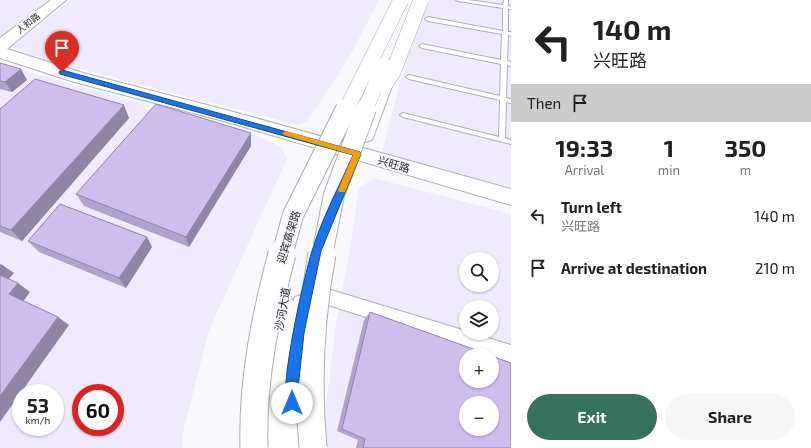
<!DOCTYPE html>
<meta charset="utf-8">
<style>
body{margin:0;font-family:"Exo 2","Noto Sans SC",sans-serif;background:#f6f6f6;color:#202124;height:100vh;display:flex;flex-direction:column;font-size:15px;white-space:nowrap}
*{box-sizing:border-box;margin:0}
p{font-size:13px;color:#757577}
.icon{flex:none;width:22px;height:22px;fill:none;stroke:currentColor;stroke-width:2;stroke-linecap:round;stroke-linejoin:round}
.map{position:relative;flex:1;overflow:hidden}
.sheet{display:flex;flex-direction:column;background:#fff;width:300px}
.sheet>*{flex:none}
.guide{background:#fff;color:#202124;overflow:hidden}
.controls{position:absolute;left:459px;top:252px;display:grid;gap:8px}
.controls a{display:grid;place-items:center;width:40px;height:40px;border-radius:50%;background:#fff;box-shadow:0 1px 3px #0004;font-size:20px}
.speed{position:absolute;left:12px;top:384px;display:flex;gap:8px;font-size:20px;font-weight:700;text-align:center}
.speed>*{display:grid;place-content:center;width:52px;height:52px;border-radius:50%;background:#fff;box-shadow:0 1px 3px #0004;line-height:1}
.speed small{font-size:10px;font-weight:400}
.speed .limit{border:6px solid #d22;background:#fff;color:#111}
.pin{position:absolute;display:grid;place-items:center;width:34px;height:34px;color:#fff;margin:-41px -17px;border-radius:50% 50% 50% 0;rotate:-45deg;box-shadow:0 0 4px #0007}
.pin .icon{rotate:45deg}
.me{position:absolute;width:44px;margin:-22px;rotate:0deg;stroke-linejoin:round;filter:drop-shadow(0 0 3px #0008)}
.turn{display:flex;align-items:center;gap:14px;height:84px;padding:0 16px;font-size:18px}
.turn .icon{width:52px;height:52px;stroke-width:2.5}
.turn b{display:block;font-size:28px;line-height:34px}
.then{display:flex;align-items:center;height:38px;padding:0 16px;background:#0003;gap:8px;font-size:15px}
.eta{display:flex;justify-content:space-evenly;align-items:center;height:68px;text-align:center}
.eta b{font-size:24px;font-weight:700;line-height:28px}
.cta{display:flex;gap:8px;margin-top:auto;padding:8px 16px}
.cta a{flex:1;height:46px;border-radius:24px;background:#36725d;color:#fff;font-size:16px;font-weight:700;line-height:46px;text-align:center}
.cta a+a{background:#f6f6f6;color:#202124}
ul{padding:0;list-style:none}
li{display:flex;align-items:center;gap:12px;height:52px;padding:0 16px}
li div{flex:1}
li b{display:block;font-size:15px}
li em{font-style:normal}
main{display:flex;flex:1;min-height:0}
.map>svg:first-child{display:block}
</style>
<main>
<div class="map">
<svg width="511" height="448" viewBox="0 0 511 448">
<rect width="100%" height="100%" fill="#f9f8fd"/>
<!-- built -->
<path fill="#f0eafe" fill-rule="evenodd" d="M0,0H50L0,37Z
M72,0H379L352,52L327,92L307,122L298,125L107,76L26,54L18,50L15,45L22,38L42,21Z
M427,0H511V187L402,159L382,151L408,52Z
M0,64L255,135L281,147L287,159L209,330L183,432L182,448H0ZM21,393H55V427H21ZM81,393H115V427H81Z
M374,178L511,214V448H325L322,438L336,324L350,248L359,188ZM466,259H492V285H466ZM466,307H492V333H466ZM466,355H492V381H466ZM466,403H492V429H466Z"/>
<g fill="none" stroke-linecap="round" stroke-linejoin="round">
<!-- lane casing -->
<g stroke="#b0adb9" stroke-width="2">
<path id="lane" d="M456,0H468L503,5L504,0H508V6L511,7V9H508V32H511V36L508,35L507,61L511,62V66L507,65L506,98L511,99V103L506,102L505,138L511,140V144L403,117L400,115L403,113L499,137L500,100L409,79L406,77L409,75L500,96L501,64L422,48L419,46L422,44L501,60L502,34L428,21L425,19L428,17L503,31V8L458,1Z"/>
</g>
<!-- street casing -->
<g stroke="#b0adb9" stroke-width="2">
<path id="street" d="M331,290L466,331V333H472L511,345V363L492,357V355H485L325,304L323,298L325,292Z"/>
</g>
<!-- secondary casing -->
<g stroke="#b0adb9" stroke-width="2">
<path id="secondary" d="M51,0H66L7,49L83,73L230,111L511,189V205L227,122L71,81L0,58V38Z"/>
</g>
<!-- primary casing -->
<g stroke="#b0adb9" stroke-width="2">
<path id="primary" d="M392,59L398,61L400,64L374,135L372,140L365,142L358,140L356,135L384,64L386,61Z
M282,294L291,297L293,302L295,297L304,294L313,297L317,306L305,387L308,448H257C256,411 258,374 264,337C266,323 268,310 273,297Z"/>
</g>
<!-- lane -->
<use href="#lane" fill="#fff" fill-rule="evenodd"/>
<!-- street -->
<use href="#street" fill="#fff" fill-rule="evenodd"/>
<!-- secondary -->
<use href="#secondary" fill="#fff" fill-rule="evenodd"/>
<!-- primary -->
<use href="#primary" fill="#fff" fill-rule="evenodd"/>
<!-- highway-bridge-far2 casing -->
<g stroke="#b0adb9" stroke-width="16" stroke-linecap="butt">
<path id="highway-bridge-far2" d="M384,86L393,72L421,0
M346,110L401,0
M365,110L384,65"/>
</g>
<!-- highway-bridge-far1 casing -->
<g stroke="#b0adb9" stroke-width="22" stroke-linecap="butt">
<path id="highway-bridge-far1" d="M282,255L293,215L346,109
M322,255L334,195L366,109"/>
</g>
<!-- highway-bridge casing -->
<g stroke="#b0adb9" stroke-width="29" stroke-linecap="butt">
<path id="highway-bridge" d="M254,448C252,382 265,318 282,254
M313,448C307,383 310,319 322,254"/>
</g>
<!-- highway-bridge-far2 -->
<use href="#highway-bridge-far2" stroke="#fff" stroke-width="15"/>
<!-- highway-bridge-far1 -->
<use href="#highway-bridge-far1" stroke="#fff" stroke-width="20"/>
<!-- highway-bridge -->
<use href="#highway-bridge" stroke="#fff" stroke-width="27"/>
</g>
<!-- wall -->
<path fill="#b0a3cd" d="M0,63L27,80L12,92L0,89Z
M0,109L129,118L22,241L0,232Z
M251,133V146L189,247L84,206L76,194Z
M147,237L152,247L126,288L39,252L28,241Z
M370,312L511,448H356L358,440L337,431L364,320Z"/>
<!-- shaded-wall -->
<path fill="#9085a7" d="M21,69L27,80L12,92L5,82Z
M124,105L129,118L22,241L11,230Z
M251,133V146L189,247L186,237Z
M147,237L152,247L126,288L119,278Z
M1,264L14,273L7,281L0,277V265Z
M18,283L30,292L22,303L9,294Z
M58,317L69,325L0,422V396Z"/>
<!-- building -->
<path fill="#cdbeee" stroke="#9085a7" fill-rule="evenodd" d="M0,63L21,69L5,82L0,81Z
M35,79L124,105L11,230L0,226V109Z
M156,104L251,133L186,237L76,194Z
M60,204L147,237L119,278L28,241Z
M0,275L18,283L9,294L58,317L0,396Z
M370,312L490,355H466V381H492V356L511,363V448H363L365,439L342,429ZM466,403H492V429H466Z"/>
<!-- route -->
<path fill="#1a73e8" stroke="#114b97" d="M62,70L360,152L361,154L321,251L304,333L296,407L292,409L287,407C279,387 304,276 312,251C322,218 339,187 353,155L60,74L59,72Z"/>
<!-- slow -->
<path fill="#f59e0b" d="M286,131L360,152L361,154L345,192H339L338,190L353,155L284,135L282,133Z"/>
<g text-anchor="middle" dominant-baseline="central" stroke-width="4" stroke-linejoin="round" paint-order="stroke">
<!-- far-street labels -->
<g font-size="9" fill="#28262b" stroke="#f9f8fd">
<text transform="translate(28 23) rotate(-38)">人和路</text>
</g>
<!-- street labels -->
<g font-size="11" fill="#28262b" stroke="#f9f8fd">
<text transform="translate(394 164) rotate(16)">兴旺路</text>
<text transform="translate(288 237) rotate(-73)">迎宾高架路</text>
<text transform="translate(282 309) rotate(-80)">沙河大道</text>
</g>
</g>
</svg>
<div class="controls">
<a><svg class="icon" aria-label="search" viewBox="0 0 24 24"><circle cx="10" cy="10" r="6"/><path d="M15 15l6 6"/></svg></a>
<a><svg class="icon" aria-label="layers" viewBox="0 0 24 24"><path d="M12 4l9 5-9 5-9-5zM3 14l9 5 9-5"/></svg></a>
<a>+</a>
<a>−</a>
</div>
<div class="speed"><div>53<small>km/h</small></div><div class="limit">60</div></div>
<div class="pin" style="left:62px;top:72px;background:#d93025"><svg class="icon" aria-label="arrive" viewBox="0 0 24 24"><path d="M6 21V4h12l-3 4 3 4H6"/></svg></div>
<svg class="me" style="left:292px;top:403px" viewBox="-20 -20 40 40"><circle r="19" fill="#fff"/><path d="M0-13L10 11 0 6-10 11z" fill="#1a73e8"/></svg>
</div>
<section class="sheet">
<div class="guide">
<div class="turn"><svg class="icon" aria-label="left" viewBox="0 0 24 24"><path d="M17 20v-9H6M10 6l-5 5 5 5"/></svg><div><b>140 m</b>兴旺路</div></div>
<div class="then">Then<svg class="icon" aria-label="arrive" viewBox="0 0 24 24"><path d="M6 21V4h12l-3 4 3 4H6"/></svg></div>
</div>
<div class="eta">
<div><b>19:33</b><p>Arrival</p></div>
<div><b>1</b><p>min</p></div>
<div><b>350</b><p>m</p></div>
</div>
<ul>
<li><svg class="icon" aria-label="left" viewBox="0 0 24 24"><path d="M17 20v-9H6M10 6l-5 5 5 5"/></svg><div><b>Turn left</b><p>兴旺路</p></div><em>140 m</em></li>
<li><svg class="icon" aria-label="arrive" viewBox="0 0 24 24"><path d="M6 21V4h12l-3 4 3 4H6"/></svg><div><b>Arrive at destination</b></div><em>210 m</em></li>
</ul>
<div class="cta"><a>Exit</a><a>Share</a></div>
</section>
</main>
